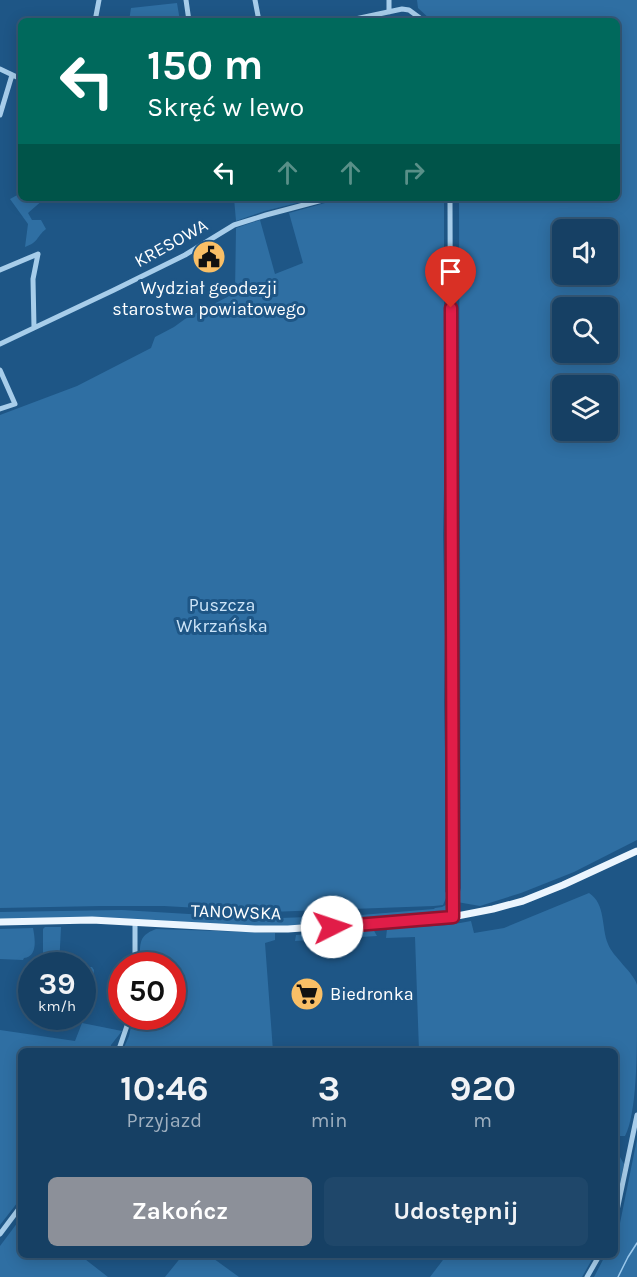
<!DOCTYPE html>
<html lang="pl">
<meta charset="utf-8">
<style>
body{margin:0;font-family:Karla,sans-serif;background:#1f476a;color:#f1f3f6;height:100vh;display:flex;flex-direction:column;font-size:22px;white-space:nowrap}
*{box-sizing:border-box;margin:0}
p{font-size:20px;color:#9eafbf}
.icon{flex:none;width:33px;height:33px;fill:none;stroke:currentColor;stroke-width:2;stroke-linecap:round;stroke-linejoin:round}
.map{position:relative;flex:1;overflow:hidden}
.panel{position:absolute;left:18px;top:1048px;width:600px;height:210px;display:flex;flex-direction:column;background:#164064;border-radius:9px;box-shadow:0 3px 15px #0003,0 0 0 2px #355978}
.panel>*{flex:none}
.banner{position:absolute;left:18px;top:18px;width:602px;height:183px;border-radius:9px;box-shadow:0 3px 15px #0003,0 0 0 2px #355978;background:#00695c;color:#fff;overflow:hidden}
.fabs{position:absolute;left:552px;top:219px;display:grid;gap:12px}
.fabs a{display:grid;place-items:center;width:66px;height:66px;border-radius:9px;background:#164064;box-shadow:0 3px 15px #0003,0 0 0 2px #355978;font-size:30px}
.speed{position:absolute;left:18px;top:952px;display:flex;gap:12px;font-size:30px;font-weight:700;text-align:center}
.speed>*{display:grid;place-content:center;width:78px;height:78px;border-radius:50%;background:#164064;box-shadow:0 3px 15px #0003,0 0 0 2px #355978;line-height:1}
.speed small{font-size:15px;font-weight:400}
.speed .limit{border:9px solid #d22;background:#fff;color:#111}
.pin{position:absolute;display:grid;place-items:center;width:51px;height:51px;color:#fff;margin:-62px -26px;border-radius:50% 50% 50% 0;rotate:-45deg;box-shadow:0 0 6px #0007}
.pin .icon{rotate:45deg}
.me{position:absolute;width:66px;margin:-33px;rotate:86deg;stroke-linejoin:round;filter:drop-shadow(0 0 4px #0008)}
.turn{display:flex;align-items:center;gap:21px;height:126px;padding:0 30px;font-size:27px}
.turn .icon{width:78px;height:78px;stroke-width:2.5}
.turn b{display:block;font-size:42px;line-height:51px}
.lanes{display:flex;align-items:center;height:57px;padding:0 30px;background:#0003;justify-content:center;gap:30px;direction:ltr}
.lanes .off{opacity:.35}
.eta{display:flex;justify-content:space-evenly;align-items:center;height:102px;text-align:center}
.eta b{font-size:36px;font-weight:700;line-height:42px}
.cta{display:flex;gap:12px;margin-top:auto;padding:12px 30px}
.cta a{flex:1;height:69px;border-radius:9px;background:#8c9099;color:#fff;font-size:24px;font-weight:700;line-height:69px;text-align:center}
.cta a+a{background:#1f476a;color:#f1f3f6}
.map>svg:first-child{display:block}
</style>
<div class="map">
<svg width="637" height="1277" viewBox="0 0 637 1277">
<rect width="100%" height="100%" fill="#1e5686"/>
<!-- green -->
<path fill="#2f6fa3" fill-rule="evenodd" d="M417,0H637V840L574,872L521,893L480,906L457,902L461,888L459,198H616V21H432L418,8ZM562,230H608V274H562ZM562,308H608V352H562ZM562,386H608V430H562Z
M177,3L180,21H129L131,8Z
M21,193V198H52L44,199L28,213L32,220H41L46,229C36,237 39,242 25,247L28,224L10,199Z
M234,198H317L265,211L236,221Z
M343,198H444V489L443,535L445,636L444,702L445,748V892L447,893L446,898L443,905L434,906L269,912L164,906H101L0,908V415L77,386L151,348L155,337L174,327L185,319L235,293L236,228L260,220L275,274L303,263L289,213Z
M589,893C606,904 601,927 608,944C612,956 635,974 637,985C637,995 637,1011 637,1022C637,1050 637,1114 625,1136H615V1052L419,1051L415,937L386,938L387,929L449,925L471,921L474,933L504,928Z
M450,903L447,912L441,916L281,927L0,919V912L122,910L239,917L281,918L361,915L434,909L435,908L442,907Z
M45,927H61V928L59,966H48L49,957L43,956V929Z
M33,928C35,938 38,957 24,958L23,960L0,959V929Z
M156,929L275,933V940L265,943L273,1051L122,1052L129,1036L133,1017L146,1019L153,1017H172V966H144C139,961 139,958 140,952C140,939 143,934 156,929Z
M373,929L377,936L295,941L296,935Z
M83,967H92L94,970L90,1013L88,1015L83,1016Z
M82,1023L122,1031L111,1045L110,1051L21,1052V1198L0,1225V1030L75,1041Z
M637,1139V1277H594L605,1256H615V1238L618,1233Z
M615,1153L620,1157L624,1164L615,1207Z
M21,1218V1256H81L108,1277H0V1246Z
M182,1256H210L239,1277H165Z
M446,1256H594L582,1277H430Z"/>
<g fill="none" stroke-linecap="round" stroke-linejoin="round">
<!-- stream -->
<path stroke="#9bc9ec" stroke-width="1.5" d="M618,1277L628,1257L637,1243"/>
<!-- minor -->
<path stroke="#a7cdea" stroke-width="5" d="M186,0L189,21
M255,0L259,21
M389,0V12
M95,21L99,0
M346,21L402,9L409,10L424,21
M0,69L21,79
M0,115L12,75
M450,198L452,917
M0,270L38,254
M34,328L33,279L38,254
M0,344L114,290L185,255L234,225L266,215L330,198
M0,370L15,404L0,409
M135,966V922
M118,1052L130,1017
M615,1220L637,1115
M0,1234L21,1206
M587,1277L599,1256"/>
<!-- major -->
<path stroke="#ebf5fe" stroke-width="7" d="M0,922L92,920L255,929H288L452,917L493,909L523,901L563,885L637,851"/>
</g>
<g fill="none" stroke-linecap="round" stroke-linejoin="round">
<!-- route casing -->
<g stroke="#92132f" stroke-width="15">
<path id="route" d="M332,927L453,917L451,308"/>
</g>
<!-- route -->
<use href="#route" stroke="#e11d48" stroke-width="10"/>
</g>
<!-- icons -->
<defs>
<g id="civic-disc" transform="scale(1.725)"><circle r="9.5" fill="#f9bf66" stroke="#1e5686"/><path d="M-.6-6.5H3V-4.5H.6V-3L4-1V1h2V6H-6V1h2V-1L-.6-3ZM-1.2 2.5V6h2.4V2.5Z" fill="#111"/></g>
<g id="supermarket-disc" transform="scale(1.725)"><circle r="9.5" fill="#f9bf66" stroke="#1e5686"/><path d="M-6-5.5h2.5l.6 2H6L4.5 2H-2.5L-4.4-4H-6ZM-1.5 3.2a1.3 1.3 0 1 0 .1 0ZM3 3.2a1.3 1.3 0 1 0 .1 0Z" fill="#111"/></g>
</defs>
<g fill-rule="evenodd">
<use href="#civic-disc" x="209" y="257"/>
<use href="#supermarket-disc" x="307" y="994"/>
</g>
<g text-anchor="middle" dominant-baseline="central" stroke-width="6" stroke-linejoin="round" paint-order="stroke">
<!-- street labels -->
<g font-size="18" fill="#fff" stroke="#1e5686">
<text transform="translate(171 243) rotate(-29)">KRESOWA</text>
<text transform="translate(236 912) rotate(2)">TANOWSKA</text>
</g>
<!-- poi labels -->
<g font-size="18" fill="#fff" stroke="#1e5686">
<text x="209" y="288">Wydział geodezji<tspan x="209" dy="21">starostwa powiatowego</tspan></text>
<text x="330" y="994" text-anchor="start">Biedronka</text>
</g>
<!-- park labels -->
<g font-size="18" fill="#cce4f8" stroke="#1e5686">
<text x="222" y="605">Puszcza<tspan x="222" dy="21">Wkrzańska</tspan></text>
</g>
</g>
</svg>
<div class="fabs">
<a><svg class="icon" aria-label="sound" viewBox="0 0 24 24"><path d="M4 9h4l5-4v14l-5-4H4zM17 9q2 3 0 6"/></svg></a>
<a><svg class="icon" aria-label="search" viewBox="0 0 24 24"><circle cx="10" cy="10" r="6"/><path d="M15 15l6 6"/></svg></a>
<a><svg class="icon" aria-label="layers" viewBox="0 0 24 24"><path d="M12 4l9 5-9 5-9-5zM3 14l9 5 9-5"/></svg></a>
</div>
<div class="speed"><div>39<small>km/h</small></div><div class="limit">50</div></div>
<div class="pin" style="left:451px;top:308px;background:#d93025"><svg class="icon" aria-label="arrive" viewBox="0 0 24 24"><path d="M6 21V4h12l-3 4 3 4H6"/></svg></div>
<svg class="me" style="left:332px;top:927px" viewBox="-20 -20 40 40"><circle r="19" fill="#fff"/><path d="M0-13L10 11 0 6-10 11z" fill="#e11d48"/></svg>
<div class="banner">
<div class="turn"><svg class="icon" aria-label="left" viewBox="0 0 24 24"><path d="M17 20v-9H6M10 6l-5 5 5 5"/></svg><div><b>150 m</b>Skręć w lewo</div></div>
<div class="lanes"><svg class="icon" aria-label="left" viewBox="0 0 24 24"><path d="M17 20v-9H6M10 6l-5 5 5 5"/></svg><svg class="icon off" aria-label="ahead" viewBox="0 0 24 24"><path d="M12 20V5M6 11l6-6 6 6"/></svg><svg class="icon off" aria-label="ahead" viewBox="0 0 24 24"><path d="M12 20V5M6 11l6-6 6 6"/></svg><svg class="icon off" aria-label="right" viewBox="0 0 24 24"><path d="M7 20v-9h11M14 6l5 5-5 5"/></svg></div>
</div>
<section class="panel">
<div class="eta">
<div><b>10:46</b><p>Przyjazd</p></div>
<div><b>3</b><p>min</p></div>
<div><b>920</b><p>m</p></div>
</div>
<div class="cta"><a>Zakończ</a><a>Udostępnij</a></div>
</section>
</div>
